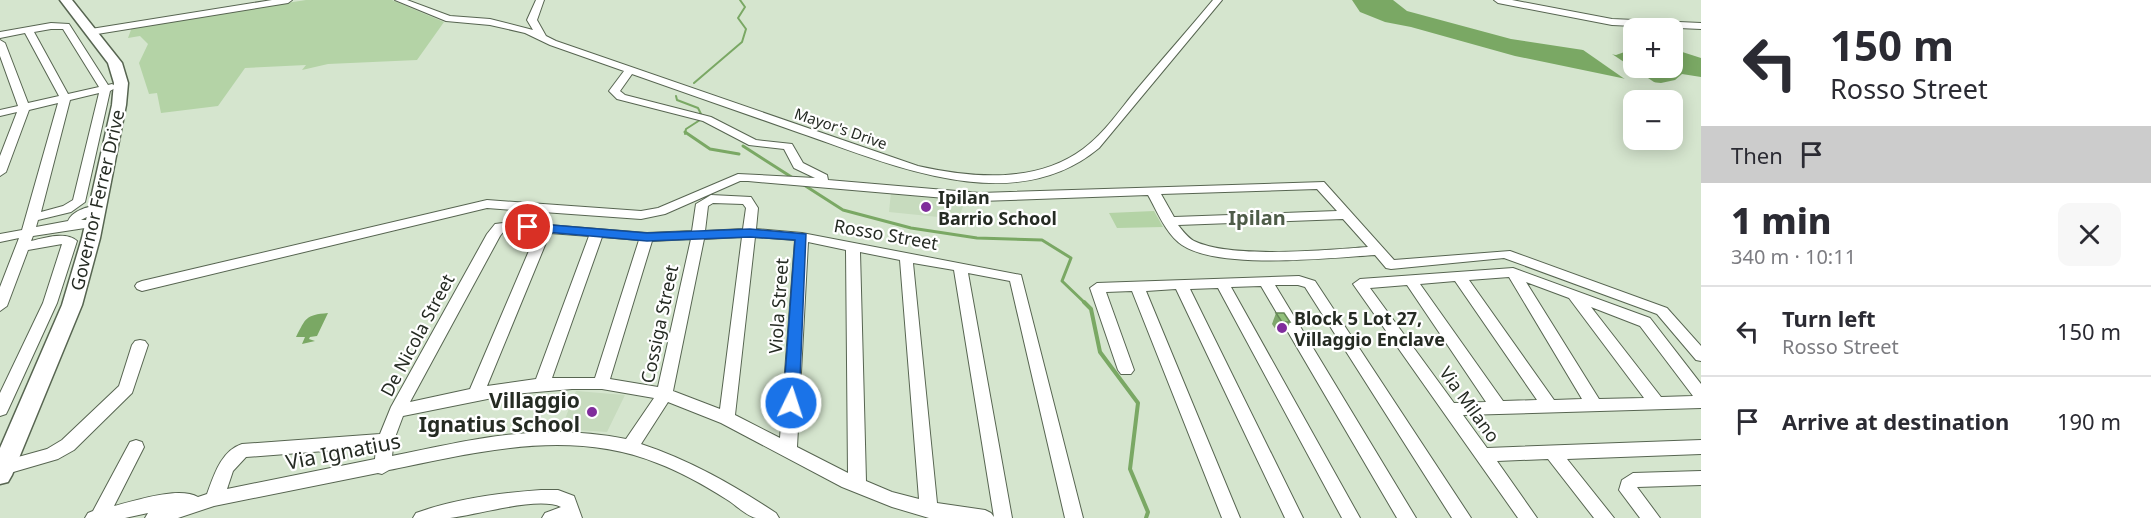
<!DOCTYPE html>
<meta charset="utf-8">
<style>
body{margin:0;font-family:"Noto Sans",sans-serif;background:#f7f7f7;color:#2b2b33;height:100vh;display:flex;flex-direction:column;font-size:22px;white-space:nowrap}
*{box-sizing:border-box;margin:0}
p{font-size:20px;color:#7c7c81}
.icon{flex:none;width:33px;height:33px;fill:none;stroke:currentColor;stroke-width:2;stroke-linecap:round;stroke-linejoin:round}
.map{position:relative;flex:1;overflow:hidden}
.panel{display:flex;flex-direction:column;background:#fff;width:450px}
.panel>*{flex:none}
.guide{background:#fff;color:#2b2b33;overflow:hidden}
.tools{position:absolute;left:1623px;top:18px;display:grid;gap:12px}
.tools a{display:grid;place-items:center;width:60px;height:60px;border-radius:12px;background:#fff;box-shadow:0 3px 15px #0003;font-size:30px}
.pin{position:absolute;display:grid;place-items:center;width:51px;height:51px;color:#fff;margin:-26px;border:3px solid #fff;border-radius:50%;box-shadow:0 2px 6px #0007}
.me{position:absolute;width:66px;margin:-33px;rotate:4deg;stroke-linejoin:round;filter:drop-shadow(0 0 4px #0008)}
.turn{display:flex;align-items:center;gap:21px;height:126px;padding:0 30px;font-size:27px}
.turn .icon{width:78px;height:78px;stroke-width:2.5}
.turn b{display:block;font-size:42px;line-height:51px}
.then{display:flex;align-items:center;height:57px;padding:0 30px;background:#0003;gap:12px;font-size:22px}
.round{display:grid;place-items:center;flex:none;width:63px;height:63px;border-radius:12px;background:#f7f7f7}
.headline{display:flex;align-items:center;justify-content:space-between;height:102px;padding:0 30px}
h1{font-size:36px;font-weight:800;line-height:45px}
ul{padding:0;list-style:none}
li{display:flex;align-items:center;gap:18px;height:90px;padding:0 30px;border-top:2px solid #e1e1e2}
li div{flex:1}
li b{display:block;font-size:22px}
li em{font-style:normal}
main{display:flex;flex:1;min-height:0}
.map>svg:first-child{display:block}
</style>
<main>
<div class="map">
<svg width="1701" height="518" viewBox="0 0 1701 518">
<rect width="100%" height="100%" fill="#d5e5ce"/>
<!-- built -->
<path fill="#c7dbbe" d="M891,192L925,195L965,202L958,219L889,212Z
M576,391L625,395L607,432L561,429Z"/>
<!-- green -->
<path fill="#b4d3a6" d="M306,0H392L444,22L417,60L328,64L302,70L306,65L245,68L218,106L161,113L157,93L149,94L139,63L148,44L140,36L128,38L132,27Z
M1154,211L1163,227L1117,228L1109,213Z"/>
<!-- water -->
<path fill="#7aa864" d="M1352,0H1393L1407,11L1511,39L1616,55L1633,49L1634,68H1672L1673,49L1701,58V77L1682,74L1675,80L1661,83L1631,80L1515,56L1411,27L1385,22L1360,12Z
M328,313L317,336L310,337L309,339L315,341L302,344L305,337H296C306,318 305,315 328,313Z"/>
<!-- pier -->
<path fill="#d5e5ce" d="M1576,45L1606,50L1660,86L1629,82Z"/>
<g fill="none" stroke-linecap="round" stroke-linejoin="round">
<!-- stream-far2 -->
<path stroke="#7aa864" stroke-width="2" d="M694,83L742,42L746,29L738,18L745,7L740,0
M676,96L677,100L698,108L702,116
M685,134L686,129L700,120"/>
<!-- stream-far1 -->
<path stroke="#7aa864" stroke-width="3" d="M685,132L710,149L739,154
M743,146L793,178
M804,185L843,210L911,228L977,238L1042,240L1071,258L1062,281L1085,303"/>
<!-- stream -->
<path stroke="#7aa864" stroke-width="4" d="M1084,302L1091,309L1100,352L1138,403L1130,469L1148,512L1146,518"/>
<!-- minor casing -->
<g stroke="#576551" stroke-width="2">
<path id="minor" d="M272,0H292L288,3L91,35L86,32L91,29Z
M395,0H407L450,16L490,19L533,30L527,20L536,0H544L537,20L546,36L556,41L918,166C972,178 1036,184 1083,149C1105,133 1121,108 1138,88C1163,58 1189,29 1213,0H1222L1099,148C1013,220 890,164 800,133C744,113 688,94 632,74L620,91L625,95L711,117L756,140L792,144L803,163L827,175L828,180L980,193L1324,182L1394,260L1510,251L1667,308L1701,346V361L1696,360L1657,314L1504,258L1391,269L1386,268L1375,255C1329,258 1219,270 1182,245C1166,234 1157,211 1148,195L980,201L748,181H740L665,214L641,219L487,208L142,291L137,289L135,286L137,283L142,281L487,200L641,211L658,208L738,174L815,178L794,168L784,149L749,145L703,121L617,99L609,91L624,71L550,45L525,33L490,25L446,21ZM1317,189L1337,211L1174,217L1161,194ZM1343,219L1368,247C1325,250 1231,259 1194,241C1187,237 1183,231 1178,225Z
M1494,0H1512L1612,19L1701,23V29L1612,25L1498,3Z
M51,23L69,24L108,85L112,84L117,87L110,91L85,202L71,212L38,220L36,227L68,221C72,211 89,205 100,206L102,209L81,220H98L99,223L98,226L33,236L31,241C45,238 65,231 77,241L57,303L8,410L6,414L0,416V393L43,303L62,244L28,250L7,306L0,311V287L19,238L0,242V234L22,230L58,103L29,110L6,172L0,176V156L17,112L0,116V110L18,106L0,56V40L5,43L28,103L59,96L25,33L0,38V32ZM51,29H63L99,87L68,94L34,32ZM99,93L73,200L63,206L41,212L70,100Z
M711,195L751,197L758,208L756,229L802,233L1021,275L1083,518H1065L1010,281L968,273L1012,518H929L892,507L842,487L721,423L668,402L641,444C690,460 733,485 776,513L779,518C772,518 763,518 756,518C746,516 735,504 726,499C704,485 681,472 657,463C569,428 478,452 389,470L382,474L378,473L214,506L178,518H145L148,513L125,518H85L88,513L93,511L130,442L136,440L142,442L144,447L114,506C135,501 179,486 198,497L207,494C214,475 221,451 242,444L380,434L391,407L487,234L495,224L511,222L647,233L692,231L696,204ZM713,203L743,204L746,208L743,229L705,231L708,206ZM511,230L537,232L470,389L410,402L500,236L504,231ZM550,233L589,236L536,379L487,386ZM602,237L639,240L595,378H552ZM742,237L720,409L673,391L704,239ZM755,237L795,240L780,438L735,415ZM691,239L658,387L610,379L652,241ZM808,242L846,250L848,473L797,447ZM860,252L900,260L919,499L892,492L866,481ZM913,263L954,270L994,517L991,513L985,510L937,503ZM572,389H602L654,398L626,439C541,422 476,439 392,456L394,440L403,416L513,394ZM376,447L375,459L227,489L233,471L246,457Z
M1513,268L1650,318L1701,384V408L1463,415L1487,448L1701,440V454L1567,459L1614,518H1594L1548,459L1497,461L1537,518H1518L1353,284L1360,279ZM1509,277L1582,399L1554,400L1469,280ZM1455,281L1537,400L1503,401L1420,284ZM1526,282L1569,298L1644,398L1599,399ZM1407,285L1486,402L1454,403L1370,288ZM1591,307L1640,326L1693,396L1661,397Z
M1299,276L1315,281L1471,518H1452L1305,287L1298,285H1275L1416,518H1397L1261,286L1231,287L1360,518H1342L1218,288L1190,289L1303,518H1285L1176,289L1146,291L1240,518H1222L1132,291L1106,292L1134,370L1131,374H1121L1118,370L1090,288L1097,283Z
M140,340L145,341L148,345L132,393L74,450L58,459L3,475L0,474V462L47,449L62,440L119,386L132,345L135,341Z
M1701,471V485L1637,487L1660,518H1640L1619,490L1622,480L1633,473Z
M541,490H558L574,496L582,518H542L545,513L561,507C538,496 477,515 450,518C438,518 425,518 413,518L416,513C455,499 499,493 541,490Z"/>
</g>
<!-- major casing -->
<g stroke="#576551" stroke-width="3">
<path id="major" d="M60,0H72L122,63L128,83L126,105L100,238L82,305L12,475L8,482L0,484V448L62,305L82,238L112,105L114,83L108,63Z"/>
</g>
<!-- minor -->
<use href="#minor" fill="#fff" fill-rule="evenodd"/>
<!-- major -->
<use href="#major" fill="#fff" fill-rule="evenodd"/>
</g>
<!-- wall -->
<path fill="#7ea66b" d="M1276,313L1290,322L1286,332L1278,333L1272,324Z"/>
<!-- building -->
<path fill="#92c17c" stroke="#668757" stroke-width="1.5" d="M1276,313H1284L1290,322H1282Z"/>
<!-- route -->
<path fill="#1a73e8" stroke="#114b97" stroke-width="1.5" d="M528,223L647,233L750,229L806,234L799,403L797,407H785L783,403L795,240L750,237L647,241L523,230L521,227Z"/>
<!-- markers -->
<g fill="#802d9c" stroke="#fff" stroke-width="2">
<circle cx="926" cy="207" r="6"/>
<circle cx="1282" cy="328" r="6"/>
<circle cx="592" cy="412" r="6"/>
</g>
<g text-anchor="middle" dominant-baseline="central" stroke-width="4.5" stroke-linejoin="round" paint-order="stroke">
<!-- far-street labels -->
<g font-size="15" fill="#252b23" stroke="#fff">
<text transform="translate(841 128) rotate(19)">Mayor's Drive</text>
</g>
<!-- poi labels -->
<g font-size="18" font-weight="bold" fill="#252b23" stroke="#fff" text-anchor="start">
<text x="938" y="197">Ipilan<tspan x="938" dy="21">Barrio School</tspan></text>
<text x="1294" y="318">Block 5 Lot 27,<tspan x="1294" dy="21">Villaggio Enclave</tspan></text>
</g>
<!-- street labels -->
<g font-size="18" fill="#252b23" stroke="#fff">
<text transform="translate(97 200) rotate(-77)">Governor Ferrer Drive</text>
<text transform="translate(886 234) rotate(10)">Rosso Street</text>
<text transform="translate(778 306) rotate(-86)">Viola Street</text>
<text transform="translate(659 324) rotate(-78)">Cossiga Street</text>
<text transform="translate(417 335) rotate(-62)">De Nicola Street</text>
<text transform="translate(1470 404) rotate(54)">Via Milano</text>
</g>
<!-- neighbourhood labels -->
<g font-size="20" font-weight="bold" fill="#4e5c48" stroke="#fff">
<text x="1257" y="217">Ipilan</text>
</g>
<!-- near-poi labels -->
<g font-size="21" font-weight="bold" fill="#252b23" stroke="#fff" text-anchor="end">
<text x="580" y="400">Villaggio<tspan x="580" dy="24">Ignatius School</tspan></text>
</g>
<!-- near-street labels -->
<g font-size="21" fill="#252b23" stroke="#fff">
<text transform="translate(343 451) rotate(-11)">Via Ignatius</text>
</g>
</g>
</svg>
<div class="tools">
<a>+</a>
<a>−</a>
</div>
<div class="pin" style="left:528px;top:227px;background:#d93025"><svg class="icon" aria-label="arrive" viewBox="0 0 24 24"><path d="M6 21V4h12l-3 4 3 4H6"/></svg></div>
<svg class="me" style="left:791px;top:403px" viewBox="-20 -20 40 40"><circle r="17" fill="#1a73e8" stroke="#fff" stroke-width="3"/><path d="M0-11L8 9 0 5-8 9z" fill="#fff"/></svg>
</div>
<section class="panel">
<div class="guide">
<div class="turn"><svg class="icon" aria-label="left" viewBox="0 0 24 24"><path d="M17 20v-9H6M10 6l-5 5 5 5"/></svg><div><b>150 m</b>Rosso Street</div></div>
<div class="then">Then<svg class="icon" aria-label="arrive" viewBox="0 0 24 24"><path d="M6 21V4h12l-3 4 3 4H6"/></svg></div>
</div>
<div class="headline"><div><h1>1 min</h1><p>340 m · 10:11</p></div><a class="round"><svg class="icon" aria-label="close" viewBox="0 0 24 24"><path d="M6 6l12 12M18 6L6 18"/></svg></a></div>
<ul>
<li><svg class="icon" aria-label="left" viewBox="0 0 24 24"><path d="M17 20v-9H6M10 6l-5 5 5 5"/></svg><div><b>Turn left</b><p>Rosso Street</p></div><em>150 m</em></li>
<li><svg class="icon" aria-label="arrive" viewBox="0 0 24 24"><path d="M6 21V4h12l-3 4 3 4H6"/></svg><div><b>Arrive at destination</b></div><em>190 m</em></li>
</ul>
</section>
</main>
